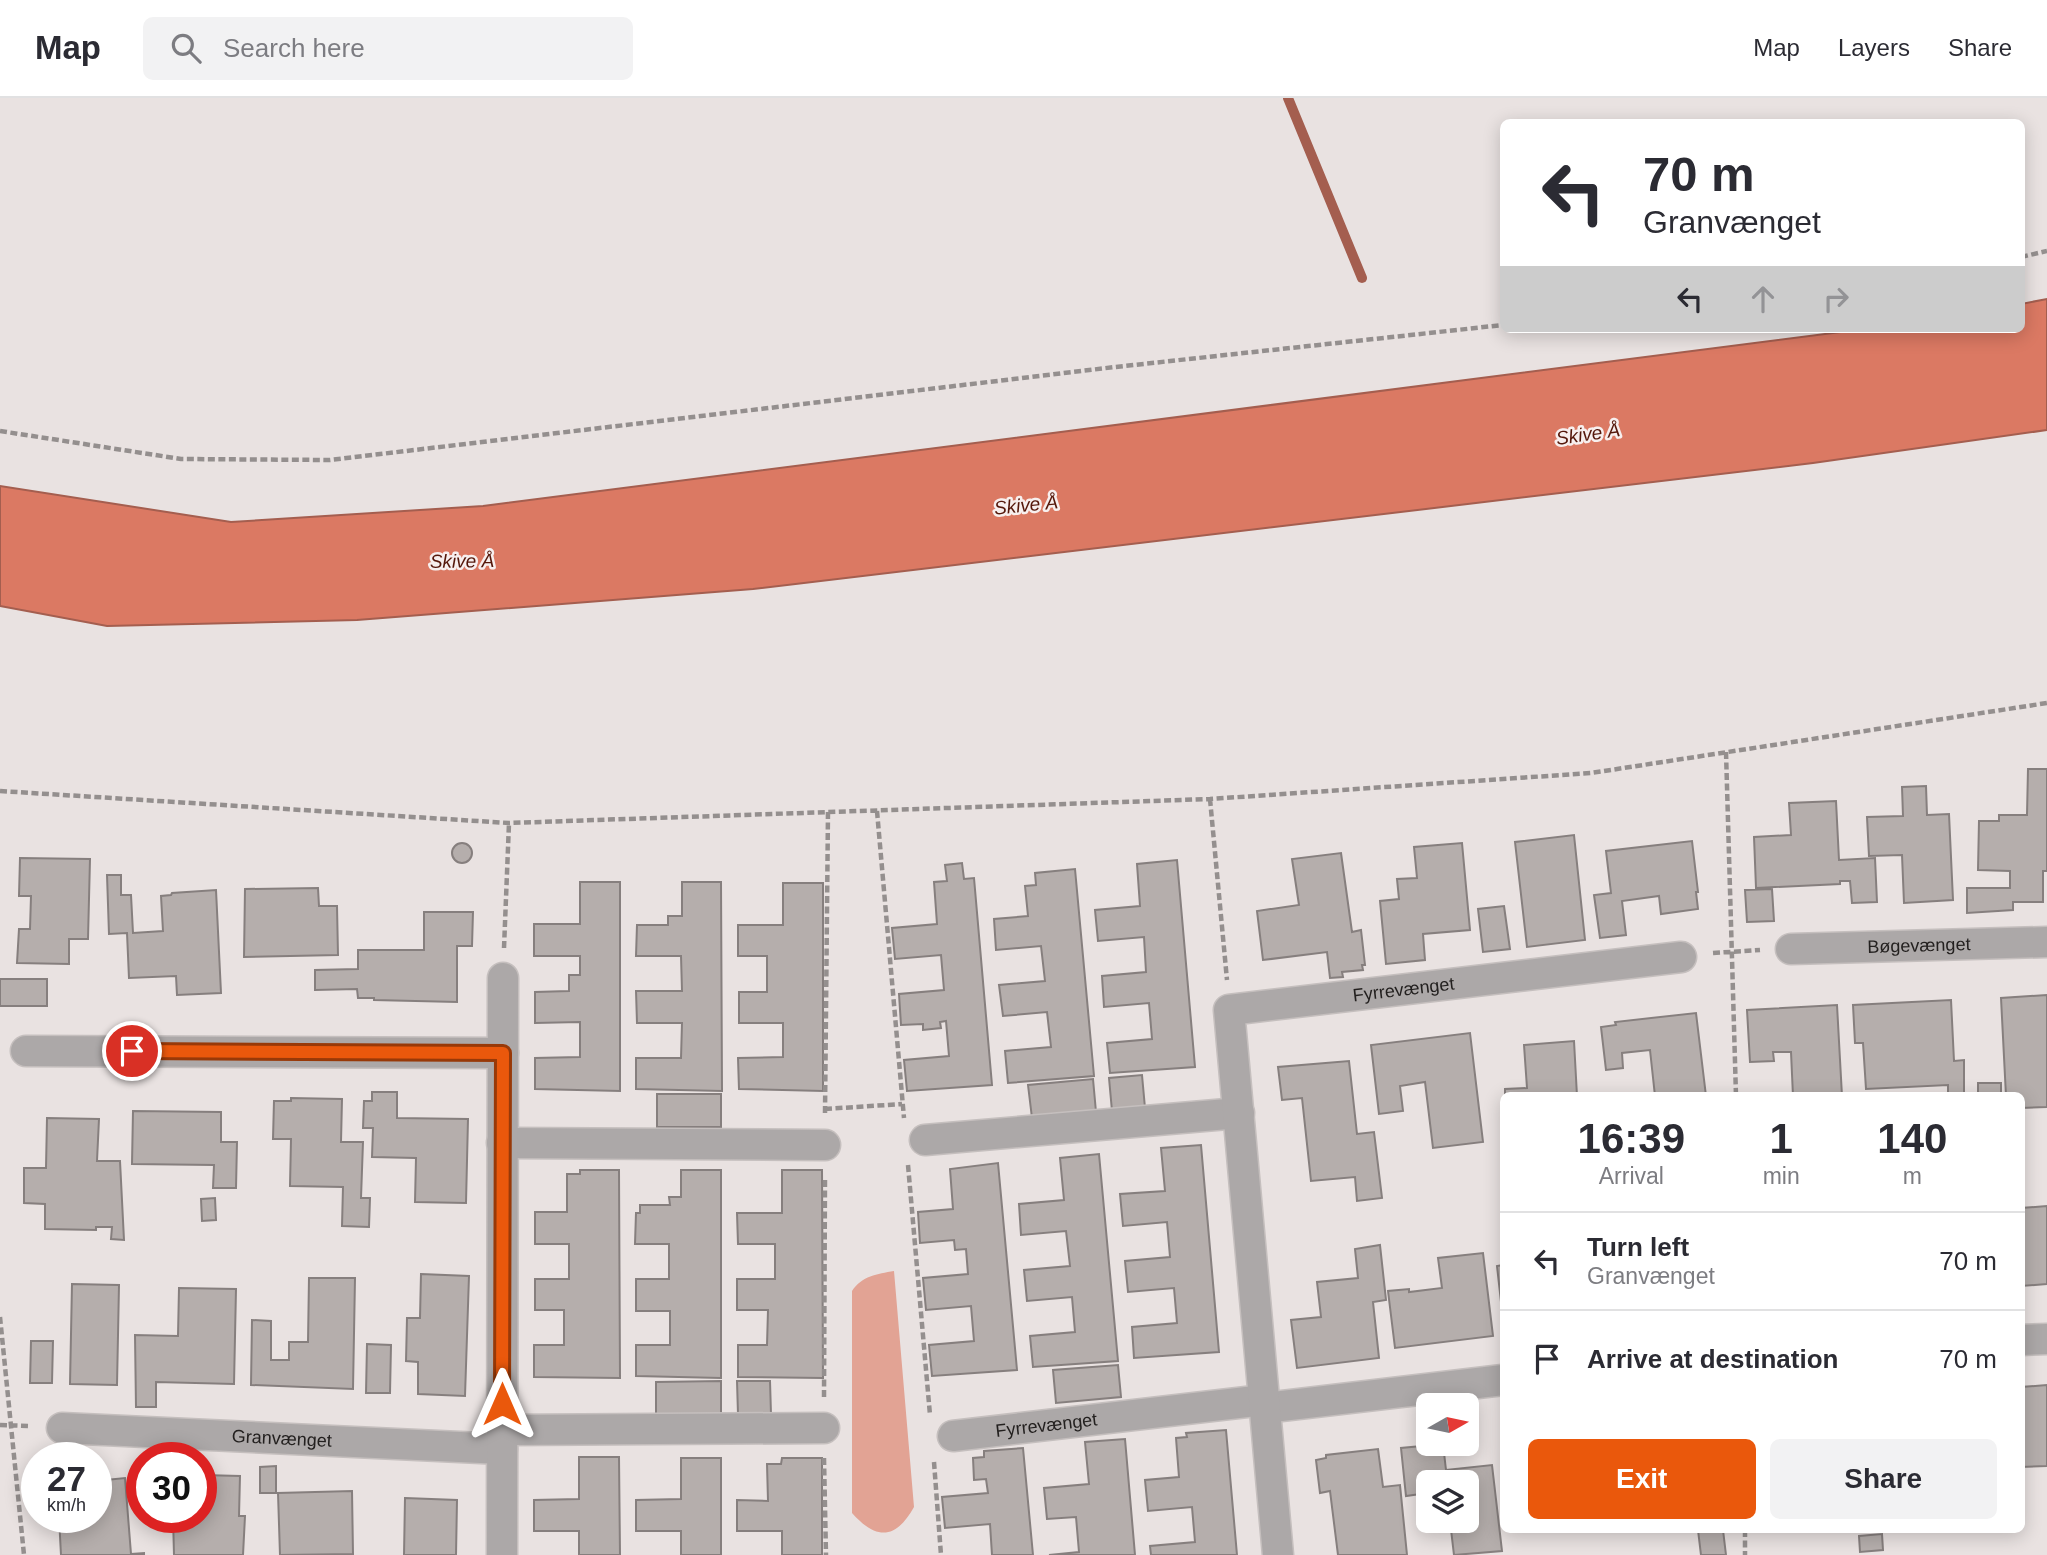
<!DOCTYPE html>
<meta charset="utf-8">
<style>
body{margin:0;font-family:Arial,sans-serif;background:#f2f2f3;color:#2b2b33;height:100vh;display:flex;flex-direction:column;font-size:26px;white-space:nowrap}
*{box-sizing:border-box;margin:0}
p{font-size:23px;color:#7c7c81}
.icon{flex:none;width:38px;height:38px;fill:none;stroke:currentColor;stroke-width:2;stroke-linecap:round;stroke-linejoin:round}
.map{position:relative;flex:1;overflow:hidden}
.details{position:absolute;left:1500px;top:994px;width:525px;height:441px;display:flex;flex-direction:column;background:#fff;border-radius:10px;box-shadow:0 4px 18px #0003}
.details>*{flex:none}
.hud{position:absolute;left:1500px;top:21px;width:525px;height:214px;border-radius:10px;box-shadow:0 4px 18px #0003;background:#fff;color:#2b2b33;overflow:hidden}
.needle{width:46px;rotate:81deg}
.tools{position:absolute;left:1416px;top:1295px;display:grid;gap:14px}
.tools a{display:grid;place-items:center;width:63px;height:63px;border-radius:10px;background:#fff;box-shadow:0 4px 18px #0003;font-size:35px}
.speed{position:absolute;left:21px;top:1344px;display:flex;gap:14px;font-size:35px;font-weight:700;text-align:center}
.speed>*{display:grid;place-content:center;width:91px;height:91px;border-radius:50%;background:#fff;box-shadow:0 4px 18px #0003;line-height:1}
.speed small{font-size:18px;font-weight:400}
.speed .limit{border:10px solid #d22;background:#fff;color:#111}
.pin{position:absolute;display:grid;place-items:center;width:60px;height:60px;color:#fff;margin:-30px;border:4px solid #fff;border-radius:50%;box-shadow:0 2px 7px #0007}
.me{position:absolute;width:77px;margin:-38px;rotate:0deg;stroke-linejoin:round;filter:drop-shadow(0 0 5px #0008)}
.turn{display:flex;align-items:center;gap:24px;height:147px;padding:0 28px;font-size:32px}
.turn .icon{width:91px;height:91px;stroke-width:2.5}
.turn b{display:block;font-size:49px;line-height:60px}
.lanes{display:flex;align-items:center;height:66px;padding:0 28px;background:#0003;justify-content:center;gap:35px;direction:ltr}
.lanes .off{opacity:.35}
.eta{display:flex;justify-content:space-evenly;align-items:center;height:119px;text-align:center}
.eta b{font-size:42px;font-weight:800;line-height:49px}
.action{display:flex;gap:14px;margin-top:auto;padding:14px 28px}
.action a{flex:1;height:80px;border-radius:10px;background:#ea580c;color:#fff;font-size:28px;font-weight:800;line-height:80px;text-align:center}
.action a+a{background:#f2f2f3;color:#2b2b33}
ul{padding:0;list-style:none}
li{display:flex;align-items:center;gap:21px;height:98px;padding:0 28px;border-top:2px solid #e1e1e2}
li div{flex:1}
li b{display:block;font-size:26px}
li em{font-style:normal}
header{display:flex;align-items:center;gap:42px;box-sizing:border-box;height:98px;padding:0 35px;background:#fff;border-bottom:2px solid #e1e1e2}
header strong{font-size:33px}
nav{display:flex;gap:38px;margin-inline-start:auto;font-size:24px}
.search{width:490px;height:63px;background:#f2f2f3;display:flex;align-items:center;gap:18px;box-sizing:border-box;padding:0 24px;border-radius:10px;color:#7c7c81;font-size:26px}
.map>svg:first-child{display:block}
</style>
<header>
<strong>Map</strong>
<div class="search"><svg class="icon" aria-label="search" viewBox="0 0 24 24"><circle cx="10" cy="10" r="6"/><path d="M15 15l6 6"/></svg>Search here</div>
<nav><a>Map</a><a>Layers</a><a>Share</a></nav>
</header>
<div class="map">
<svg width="2047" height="1457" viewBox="0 0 2047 1457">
<rect width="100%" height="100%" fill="#e9e2e1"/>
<!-- green -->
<path fill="#e2a394" d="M894,1173L914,1409C896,1441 877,1443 852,1415V1193C862,1178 877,1176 894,1173Z"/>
<!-- water -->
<path fill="#db7963" stroke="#a45e4f" stroke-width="2" d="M2047,201V332L1813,365L753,491L357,522L107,528L0,508V388L231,424L483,408L1864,231H2021V206Z"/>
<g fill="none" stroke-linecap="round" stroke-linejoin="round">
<!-- stream -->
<path stroke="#a45e4f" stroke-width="10" d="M1288,0L1362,180"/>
</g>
<!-- building -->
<path fill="#b5aeac" stroke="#867f7e" stroke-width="2" d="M2028,671H2047V773H2043V804H2013V812L1967,815V790H2010V773L1978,772L1979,723H1999V717H2027Z
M1926,688L1927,717L1949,716L1953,802L1904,805L1902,757L1869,758L1867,719L1903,718L1902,689Z
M1836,703L1839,762L1875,760L1877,804L1852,805L1850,783H1840V786L1756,790L1754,739L1791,737L1789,705Z
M1574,737L1585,842L1527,849L1515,744Z
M1692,743L1698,794H1696L1698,811L1661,816L1659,798L1622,803L1626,837L1600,840L1594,797L1611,795L1606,753Z
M1462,745L1470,832L1423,836L1425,862L1386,866L1380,803L1399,801L1397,781L1417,780L1414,749Z
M452 755a10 10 0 1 1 20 0a10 10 0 1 1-20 0Z
M1341,755L1352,834L1361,832L1365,867H1362L1363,872L1342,874L1343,879L1330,880L1327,854L1263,862L1257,813L1299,807L1292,761Z
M20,760L90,761L88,841H69V866L17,865L19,831H30L31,798H19Z
M1177,762L1195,969L1110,975L1107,945L1152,941L1149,905L1104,909L1102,878L1146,874L1144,839L1098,843L1095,812L1140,808L1137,766Z
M962,765L964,781L974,780L992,987L907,993L904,962L949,958L946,923L940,924L941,930L923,932V926L901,927L899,896L944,892L941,857L895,861L892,830L937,826L934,784L947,783L945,767Z
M1075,771L1094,978L1008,985L1005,953L1051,949L1047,914L1003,918L999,887L1045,883L1041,848L996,852L994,821L1028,818L1025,788L1036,787L1035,775Z
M107,777H121V797H131L133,835L163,833L161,798L171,797L172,795L216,792L221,895L177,897L176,878L129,880L127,835L109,836Z
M580,784H620V993L535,991V960L580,959V924L535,925V894L569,893V877H580V858H534V826H580Z
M682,784H721L722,993L636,991V960H681L682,925H637L636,893H682L681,858H636L637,827H668V818H682Z
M783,785H823V993L739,991L738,960L783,959V925H739V894H767V858H738V827H783Z
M318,790L319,808H337L338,857L244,859L245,791Z
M1772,791L1774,823L1747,824L1745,792Z
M1504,808L1510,851L1483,854L1478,811Z
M424,814H473L472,848H457V904L374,902V900H358L357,891L315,892V872L358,871V852H424Z
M0,881H47V908H0Z
M2047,897V1009L2021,1010V998H2006L2001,900Z
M1951,902L1954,963L1964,962V998H1948V987L1866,991L1863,945H1855L1853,907Z
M1837,907L1842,998H1793L1791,954H1773L1774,963L1750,964L1747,912Z
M1696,915L1706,998H1655L1650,952L1622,955L1623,970L1606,972L1601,929L1616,927L1615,924Z
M1470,935L1483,1044L1433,1050L1425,984L1400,988L1403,1013L1379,1016L1371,947Z
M1574,943L1577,998H1505V991L1527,990L1524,947Z
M1349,963L1357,1036L1374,1034L1382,1100L1357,1103L1355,1079L1311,1083L1302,1000L1282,1002L1278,969Z
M1142,977L1145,1010L1112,1013L1109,980Z
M1093,981L1096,1014L1032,1020L1028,987Z
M1978,985H2001V998H1978Z
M372,994H397V1020L468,1021L466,1105L415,1104L416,1060L372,1059L373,1030H363L364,1003H372Z
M657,996H721V1029H657Z
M291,1000L342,1001L341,1044H363L361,1100H370L369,1129L342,1128L343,1089L290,1088L291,1041H273L274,1003H291Z
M133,1013L221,1014V1044H237L236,1090H213L214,1067L132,1066Z
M47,1020L99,1021L97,1063H120L124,1142L111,1141L112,1129H96V1132L45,1131V1106L24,1105V1070H46Z
M1201,1047L1219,1254L1134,1260L1132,1229L1177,1225L1174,1190L1128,1194L1125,1163L1170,1159L1167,1124L1123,1128L1120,1096L1165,1093L1161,1050Z
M1099,1056L1118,1263L1033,1269L1030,1238L1075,1234L1072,1199L1027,1203L1024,1172L1070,1168L1066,1133L1021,1137L1019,1106L1064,1102L1060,1060Z
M998,1065L1017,1272L932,1278L929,1247L974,1243L971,1208L926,1212L923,1180L968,1176L966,1151L955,1152L954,1142L920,1145L918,1114L953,1111L950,1071Z
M580,1072H619L620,1280L534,1279V1247H564V1212H535V1181H569V1146H535V1114H567V1076H580Z
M681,1072H721V1280L636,1278V1247H670V1213H636V1181H669V1146H635L636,1115H640V1107H670L669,1099H681Z
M782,1072H822L823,1280L738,1279V1247H767L768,1212H737V1181H775V1146H738L737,1115H782Z
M215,1100L216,1122L202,1123L201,1101Z
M2047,1108V1186L2021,1188V1110Z
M1380,1147L1386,1202L1373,1204L1379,1260L1297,1270L1291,1222L1321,1219L1317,1184L1358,1180L1355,1151Z
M1483,1155L1493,1238L1395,1250L1388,1193L1409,1191V1194L1442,1190L1438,1160Z
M1503,1167V1222L1497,1168Z
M421,1176L469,1178L465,1298L418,1296V1264L406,1263L407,1220H420Z
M309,1180H355L353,1291L251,1287L252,1222L271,1223V1262H289V1244H308Z
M72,1186L119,1187L117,1287L70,1286Z
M179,1190L236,1191L234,1286L156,1284V1309H136L135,1237L178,1238Z
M31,1243H53L52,1285H30Z
M367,1246L391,1247L390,1295H366Z
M1118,1267L1121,1299L1056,1305L1053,1272Z
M721,1283V1317H656V1284Z
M737,1283H770L771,1316H738Z
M2047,1287V1368L2021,1369V1289Z
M1226,1332L1237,1457H1151L1150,1448L1195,1444L1192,1409L1148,1413L1145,1382L1179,1379L1176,1340L1187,1339L1186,1335Z
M1125,1341L1135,1457H1049L1079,1454L1076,1419L1047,1421L1044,1390L1089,1386L1085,1344Z
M1443,1346L1446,1372L1492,1367L1502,1453L1454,1457L1450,1423H1466V1384H1428V1395L1406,1398L1401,1350Z
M1023,1350L1033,1457H992L990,1426L945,1430L942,1399L988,1395L986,1381L974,1382L973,1360L984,1359V1353Z
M1378,1351L1383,1389L1400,1387L1407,1457H1338L1330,1393L1320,1395L1316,1362L1326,1360V1357Z
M579,1359H619L620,1457H579V1433H534V1402L579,1401Z
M681,1360H721V1457H681V1433H636V1402L681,1401Z
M782,1360H822V1457H782V1433H737V1402L768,1403L767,1366H781Z
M276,1368V1395H260V1369Z
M202,1377L240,1378L239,1418H245L243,1457H174L173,1419H201Z
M125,1380L131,1456L144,1455V1457H61L59,1419H96V1383Z
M352,1393L353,1456L280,1457L278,1395Z
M405,1400L457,1402L456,1457H404Z
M1698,1432H1723L1726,1457H1701Z
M1882,1436L1883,1452L1860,1454L1859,1438Z"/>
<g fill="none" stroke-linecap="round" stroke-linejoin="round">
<!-- minor casing -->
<g stroke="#c5bfbe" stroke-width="33">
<g id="minor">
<path id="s1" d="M1791,851L2047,844"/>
<path d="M26,953L503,955"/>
<path d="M925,1042L1239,1015"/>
<path d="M502,1045L825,1047"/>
<path d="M2021,1242L2047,1241"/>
<path d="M1265,1310L1503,1282"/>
<path id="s2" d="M62,1330L502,1351"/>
<path d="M502,1332L824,1330"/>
<path id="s3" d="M953,1338L1264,1302"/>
<path d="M502,1457L503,880"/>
<path id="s4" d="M1278,1457L1229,912L1681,859"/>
</g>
</g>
<!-- path -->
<path stroke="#948f8e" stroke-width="4.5" stroke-dasharray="7 3.5" stroke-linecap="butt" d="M2021,159L2047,153
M0,333L181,361L330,362L1115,269L1503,227
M1726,654L1736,998
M0,693L509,725L1210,701L1591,675L2047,605
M1210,701L1227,882
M877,713L904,1020
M504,850L509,725
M1713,855L1760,852
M825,1011L902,1006
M825,1015L828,713
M908,1067L930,1317
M0,1219L24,1457
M824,1299L825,1080
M0,1327L31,1328
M824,1360L826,1457
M934,1364L941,1457
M1745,1432V1457"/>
<!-- minor -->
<use href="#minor" stroke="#aca8a8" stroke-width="30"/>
</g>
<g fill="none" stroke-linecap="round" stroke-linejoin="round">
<!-- route casing -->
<g stroke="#983908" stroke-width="18">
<path id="route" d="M132,953L503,955L502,1306"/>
</g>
<!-- route -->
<use href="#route" stroke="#ea580c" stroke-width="12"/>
</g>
<g text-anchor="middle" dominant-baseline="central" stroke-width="5" stroke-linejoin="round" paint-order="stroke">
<!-- street labels -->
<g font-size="18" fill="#23201f" stroke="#f7efee">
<text stroke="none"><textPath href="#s1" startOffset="128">Bøgevænget</textPath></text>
<text stroke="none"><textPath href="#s4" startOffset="723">Fyrrevænget</textPath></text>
<text stroke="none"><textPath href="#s3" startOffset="94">Fyrrevænget</textPath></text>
<text stroke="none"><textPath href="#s2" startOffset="220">Granvænget</textPath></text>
</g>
<!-- water labels -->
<g font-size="19" font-style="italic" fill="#55170a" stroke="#f7efee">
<text transform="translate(1588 336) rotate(-8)">Skive Å</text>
<text transform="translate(1026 407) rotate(-6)">Skive Å</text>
<text transform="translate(462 463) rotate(-1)">Skive Å</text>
</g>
</g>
</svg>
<div class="tools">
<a><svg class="needle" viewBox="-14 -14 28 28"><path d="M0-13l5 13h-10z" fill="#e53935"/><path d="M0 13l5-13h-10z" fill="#7c7c81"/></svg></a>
<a><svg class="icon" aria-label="layers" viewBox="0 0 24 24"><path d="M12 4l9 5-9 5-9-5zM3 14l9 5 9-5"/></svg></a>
</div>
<div class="speed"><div>27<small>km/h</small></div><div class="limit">30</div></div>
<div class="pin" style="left:132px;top:953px;background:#d93025"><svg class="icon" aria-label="arrive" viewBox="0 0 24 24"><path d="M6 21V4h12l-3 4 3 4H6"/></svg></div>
<svg class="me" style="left:502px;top:1306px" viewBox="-20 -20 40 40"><path d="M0-17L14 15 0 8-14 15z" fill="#ea580c" stroke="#fff" stroke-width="4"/></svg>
<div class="hud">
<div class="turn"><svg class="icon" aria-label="left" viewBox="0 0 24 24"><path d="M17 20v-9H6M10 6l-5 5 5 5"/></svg><div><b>70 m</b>Granvænget</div></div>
<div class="lanes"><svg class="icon" aria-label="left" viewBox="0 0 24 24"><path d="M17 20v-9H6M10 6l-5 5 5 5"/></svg><svg class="icon off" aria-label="ahead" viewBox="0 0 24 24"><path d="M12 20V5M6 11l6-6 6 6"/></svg><svg class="icon off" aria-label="right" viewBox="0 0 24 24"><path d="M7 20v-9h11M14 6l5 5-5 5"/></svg></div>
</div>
<section class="details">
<div class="eta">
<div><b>16:39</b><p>Arrival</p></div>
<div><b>1</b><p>min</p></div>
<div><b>140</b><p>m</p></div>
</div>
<ul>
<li><svg class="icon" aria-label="left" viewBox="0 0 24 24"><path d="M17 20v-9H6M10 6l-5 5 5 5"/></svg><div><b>Turn left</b><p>Granvænget</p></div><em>70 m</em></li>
<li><svg class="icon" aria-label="arrive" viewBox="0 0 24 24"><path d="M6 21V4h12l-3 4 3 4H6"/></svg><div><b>Arrive at destination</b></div><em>70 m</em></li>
</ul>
<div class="action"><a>Exit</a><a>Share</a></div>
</section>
</div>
